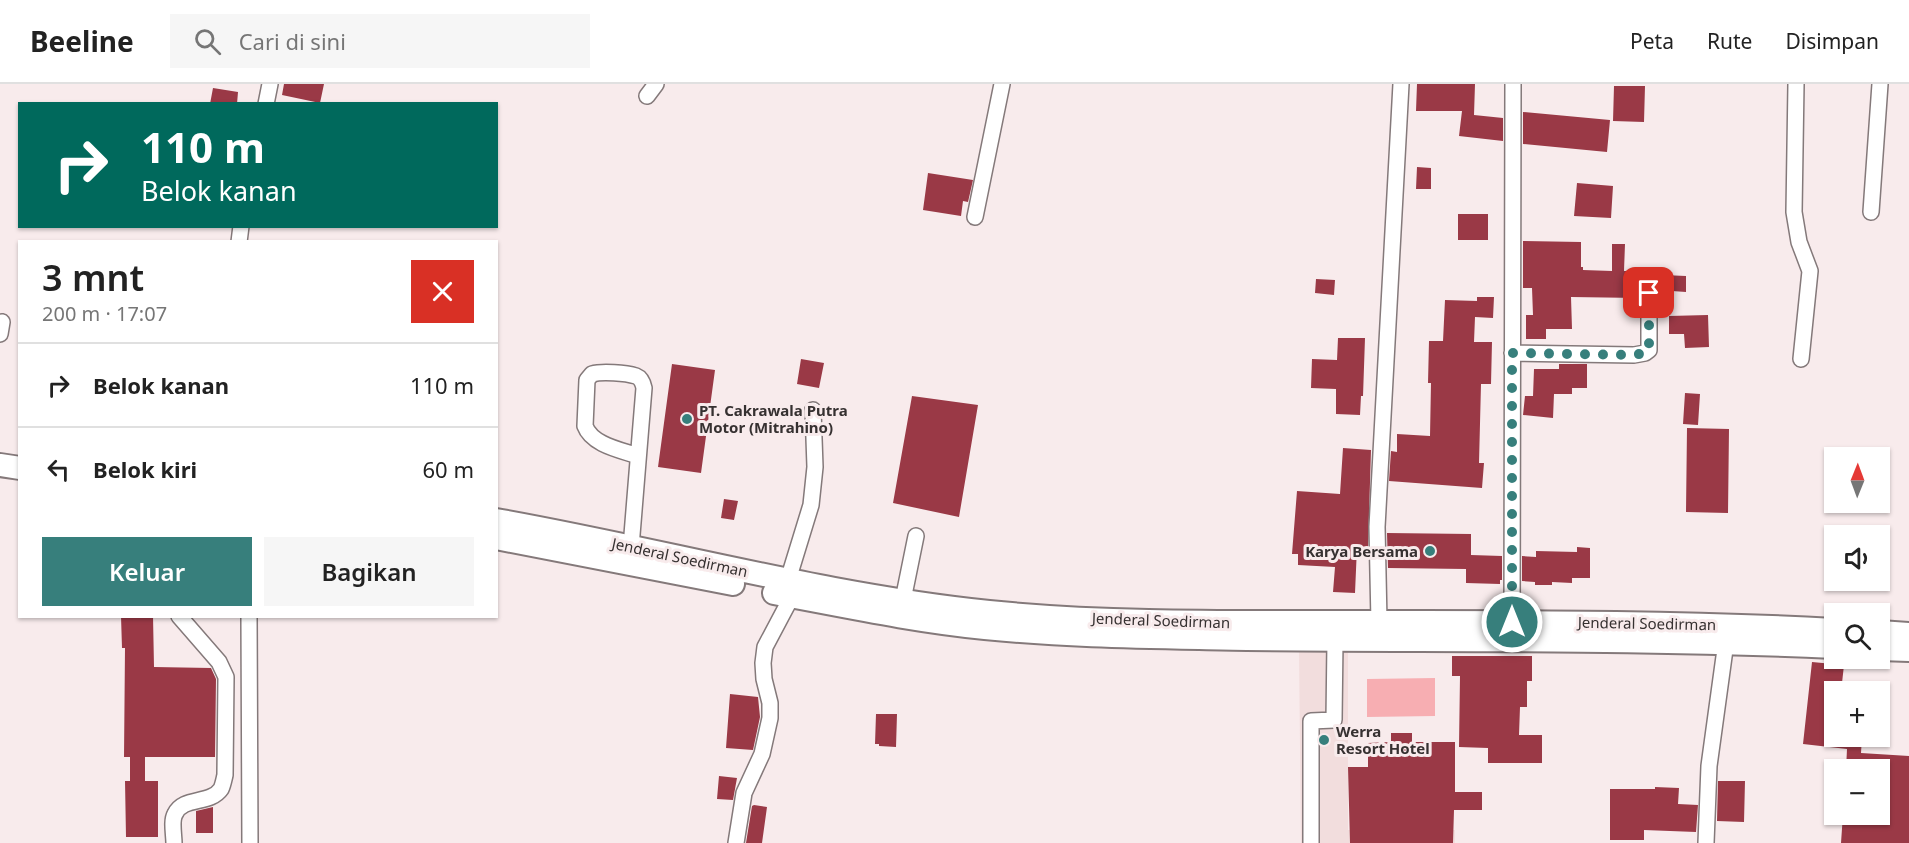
<!DOCTYPE html>
<html lang="id">
<meta charset="utf-8">
<style>
body{margin:0;font-family:"Noto Sans",sans-serif;background:#f6f6f6;color:#222;height:100vh;display:flex;flex-direction:column;font-size:22px;white-space:nowrap}
*{box-sizing:border-box;margin:0}
p{font-size:20px;color:#767676}
.icon{flex:none;width:33px;height:33px;fill:none;stroke:currentColor;stroke-width:2;stroke-linecap:round;stroke-linejoin:round}
.map{position:relative;flex:1;overflow:hidden}
.panel{position:absolute;left:18px;top:156px;width:480px;height:378px;display:flex;flex-direction:column;background:#fff;border-radius:0px;box-shadow:0 2px 4px #0004}
.panel>*{flex:none}
.guide{position:absolute;left:18px;top:18px;width:480px;height:126px;border-radius:0px;box-shadow:0 2px 4px #0004;background:#00695c;color:#fff;overflow:hidden}
.needle{width:39px;rotate:1deg}
.buttons{position:absolute;left:1824px;top:363px;display:grid;gap:12px}
.buttons a{display:grid;place-items:center;width:66px;height:66px;border-radius:0px;background:#fff;box-shadow:0 2px 4px #0004;font-size:30px}
.pin{position:absolute;display:grid;place-items:center;width:51px;height:51px;color:#fff;margin:-26px;border-radius:12px;box-shadow:0 3px 9px #0006}
.me{position:absolute;width:66px;margin:-33px;rotate:0deg;stroke-linejoin:round;filter:drop-shadow(0 0 4px #0008)}
.turn{display:flex;align-items:center;gap:21px;height:126px;padding:0 24px;font-size:27px}
.turn .icon{width:78px;height:78px;stroke-width:2.5}
.turn b{display:block;font-size:42px;line-height:51px}
.round{display:grid;place-items:center;flex:none;width:63px;height:63px;border-radius:0px;background:#f6f6f6}
.head{display:flex;align-items:center;justify-content:space-between;height:102px;padding:0 24px}
h1{font-size:36px;font-weight:600;line-height:45px}
.primary-button{display:flex;gap:12px;margin-top:auto;padding:12px 24px}
.primary-button a{flex:1;height:69px;border-radius:0px;background:#377f7c;color:#fff;font-size:24px;font-weight:600;line-height:69px;text-align:center}
.primary-button a+a{background:#f6f6f6;color:#222}
ul{padding:0;list-style:none}
li{display:flex;align-items:center;gap:18px;height:84px;padding:0 24px;border-top:2px solid #e0e0e0}
li div{flex:1}
li b{display:block;font-size:22px}
li em{font-style:normal}
header{display:flex;align-items:center;gap:36px;box-sizing:border-box;height:84px;padding:0 30px;background:#fff;border-bottom:2px solid #e0e0e0}
header strong{font-size:28px}
nav{display:flex;gap:33px;margin-inline-start:auto;font-size:21px}
.search{width:420px;height:54px;background:#f6f6f6;display:flex;align-items:center;gap:15px;box-sizing:border-box;padding:0 21px;border-radius:0px;color:#767676;font-size:22px}
.map>svg:first-child{display:block}
</style>
<header>
<strong>Beeline</strong>
<div class="search"><svg class="icon" aria-label="search" viewBox="0 0 24 24"><circle cx="10" cy="10" r="6"/><path d="M15 15l6 6"/></svg>Cari di sini</div>
<nav><a>Peta</a><a>Rute</a><a>Disimpan</a></nav>
</header>
<div class="map">
<svg width="1909" height="759" viewBox="0 0 1909 759">
<rect width="100%" height="100%" fill="#f8ebec"/>
<!-- built -->
<path fill="#f2dddd" d="M1299,566L1348,567V746H1455V759H1301Z"/>
<!-- green -->
<path fill="#f7aeb2" d="M1435,594V632L1367,633V595Z"/>
<!-- building -->
<path fill="#9a3946" d="M284,0H324L320,19L282,11Z
M1417,0H1475L1474,31L1503,34V57L1459,52L1462,27H1416Z
M1614,2H1645L1644,38L1613,37Z
M213,4L238,8L237,20H210Z
M1523,28L1610,36L1607,68L1523,60Z
M1417,83L1431,84V105H1416Z
M928,89L973,96L968,118L963,117L961,132L923,126Z
M1577,99L1613,102L1611,134L1574,132Z
M1458,130H1488V156H1458Z
M1523,157L1581,158V183H1583V186L1612,187V160H1625L1624,187H1640V190L1686,192V208L1658,206L1654,201L1648,199L1641,204L1639,214L1571,213L1572,245H1546V255H1526V231H1533L1532,204H1523Z
M1316,195L1335,196L1334,211L1315,209Z
M1477,213H1494L1493,234L1475,233L1474,258H1492L1491,300H1481L1479,379H1484L1482,404L1389,397L1391,367L1397,368V350L1430,352L1431,299H1428L1429,257H1443L1445,216L1477,217Z
M1708,231L1709,263L1685,264L1684,250H1669V232Z
M1338,254H1365L1363,312H1361L1360,331L1336,330V305L1311,304L1312,275L1337,276Z
M801,275L824,279L819,304L797,300Z
M672,280L715,286L701,389L658,383Z
M1559,280H1587V304H1572V310H1554L1553,334L1523,331L1525,312H1533L1534,285H1559Z
M1685,309L1700,310L1698,341L1683,340Z
M912,312L978,321L959,433L893,419Z
M1687,344L1729,345L1728,429L1686,428Z
M1343,364L1371,366L1368,464L1357,463L1355,509L1333,508L1335,483L1298,481V470H1292L1297,407L1340,410Z
M724,415L738,417L734,436L721,434Z
M1387,449L1471,450V471L1502,472V496H1500V500L1466,499V485L1388,484Z
M1577,463L1590,464V494H1572V499L1552,498V501H1535V498L1522,497V472L1536,473V467L1577,468Z
M121,532H153L154,583L211,584L216,595L215,673H145V697H158V753H126L125,697H130V673H124L125,564H122Z
M1452,572H1532V597H1527V623H1520L1519,651H1542V679H1488V664L1459,663L1460,592H1452Z
M1812,578L1844,581L1841,608H1834L1833,653H1862L1861,669L1909,672V759H1841L1843,730H1880V686H1846L1847,665L1803,660Z
M730,610L758,613L760,633L753,666L726,664Z
M876,630H897L896,663L879,662V660H875Z
M1391,649H1412V658H1455V708H1482V726H1454L1453,759H1350L1348,683H1368V659L1391,658Z
M719,692L737,694L733,716L717,715Z
M1718,697H1745L1744,738L1717,737Z
M1655,703L1679,704L1678,720L1698,721L1696,748L1644,746V756H1610V705H1655Z
M754,721L767,723L762,759H746L752,722Z
M213,723V749H196V727Z"/>
<g fill="none" stroke-linecap="round" stroke-linejoin="round">
<!-- minor casing -->
<g stroke="#84797a" stroke-width="18">
<path id="minor" d="M1796,0L1794,128L1799,158L1810,187L1801,275
M647,12L656,0
M266,20L270,0
M1871,128L1880,0
M975,133L1002,0
M239,158L241,142
M0,250L2,238
M1512,269L1634,271L1645,269L1649,266V209
M631,463L644,304C643,299 641,294 636,292C626,289 602,287 592,290L587,296L585,342C592,361 621,366 638,372
M788,496L811,421L815,383L813,326
M903,516L916,452
M249,532L250,759
M1379,538L1377,443L1401,0
M1512,538L1513,0
M174,759C174,751 171,737 175,730C183,712 210,721 221,705C223,701 224,695 225,691L226,593L219,578L179,532
M736,759L744,709L762,670L770,634V619L764,595L763,579L765,563L792,512
M1311,759V637L1334,636L1335,557
M1706,759L1709,682L1726,558"/>
</g>
<!-- highway casing -->
<g stroke="#84797a" stroke-width="26">
<path id="highway" d="M0,381L20,384
M496,436C661,465 823,511 989,528C1110,540 1233,538 1354,538C1514,538 1674,537 1834,546
M496,454L733,500
M774,509C844,522 914,537 985,544C1072,553 1160,553 1247,555C1443,557 1639,554 1834,563
M1880,548L1909,550
M1880,565L1909,566"/>
</g>
<!-- minor -->
<use href="#minor" stroke="#fff" stroke-width="15"/>
<!-- highway -->
<use href="#highway" stroke="#fff" stroke-width="22"/>
</g>
<g fill="none" stroke-linecap="round" stroke-linejoin="round">
<!-- route -->
<path stroke="#377f7c" stroke-width="10" stroke-dasharray="0 18" d="M1512,538V269L1634,271L1645,269L1649,266V209"/>
</g>
<!-- markers -->
<g fill="#377f7c" stroke="#f8ebec" stroke-width="2">
<circle cx="687" cy="335" r="6"/>
<circle cx="1430" cy="467" r="6"/>
<circle cx="1324" cy="656" r="6"/>
</g>
<g text-anchor="middle" dominant-baseline="central" stroke-width="6" stroke-linejoin="round" paint-order="stroke">
<!-- poi labels -->
<g font-size="15" font-weight="bold" fill="#363131" stroke="#f8ebec" text-anchor="start">
<text x="699" y="326">PT. Cakrawala Putra<tspan x="699" dy="17">Motor (Mitrahino)</tspan></text>
<text x="1418" y="467" text-anchor="end">Karya Bersama</text>
<text x="1336" y="647">Werra<tspan x="1336" dy="17">Resort Hotel</tspan></text>
</g>
<!-- street labels -->
<g font-size="15" fill="#363131" stroke="#f8ebec">
<text transform="translate(680 473) rotate(12)">Jenderal Soedirman</text>
<text transform="translate(1161 536) rotate(2)">Jenderal Soedirman</text>
<text transform="translate(1647 539) rotate(1)">Jenderal Soedirman</text>
</g>
</g>
</svg>
<div class="buttons">
<a><svg class="needle" viewBox="-14 -14 28 28"><path d="M0-13l5 13h-10z" fill="#e53935"/><path d="M0 13l5-13h-10z" fill="#767676"/></svg></a>
<a><svg class="icon" aria-label="sound" viewBox="0 0 24 24"><path d="M4 9h4l5-4v14l-5-4H4zM17 9q2 3 0 6"/></svg></a>
<a><svg class="icon" aria-label="search" viewBox="0 0 24 24"><circle cx="10" cy="10" r="6"/><path d="M15 15l6 6"/></svg></a>
<a>+</a>
<a>−</a>
</div>
<div class="pin" style="left:1649px;top:209px;background:#d93025"><svg class="icon" aria-label="arrive" viewBox="0 0 24 24"><path d="M6 21V4h12l-3 4 3 4H6"/></svg></div>
<svg class="me" style="left:1512px;top:538px" viewBox="-20 -20 40 40"><circle r="17" fill="#377f7c" stroke="#fff" stroke-width="3"/><path d="M0-11L8 9 0 5-8 9z" fill="#fff"/></svg>
<div class="guide">
<div class="turn"><svg class="icon" aria-label="right" viewBox="0 0 24 24"><path d="M7 20v-9h11M14 6l5 5-5 5"/></svg><div><b>110 m</b>Belok kanan</div></div>
</div>
<section class="panel">
<div class="head"><div><h1>3 mnt</h1><p>200 m · 17:07</p></div><a class="round" style="background:#d93025;color:#fff"><svg class="icon" aria-label="close" viewBox="0 0 24 24"><path d="M6 6l12 12M18 6L6 18"/></svg></a></div>
<ul>
<li><svg class="icon" aria-label="right" viewBox="0 0 24 24"><path d="M7 20v-9h11M14 6l5 5-5 5"/></svg><div><b>Belok kanan</b></div><em>110 m</em></li>
<li><svg class="icon" aria-label="left" viewBox="0 0 24 24"><path d="M17 20v-9H6M10 6l-5 5 5 5"/></svg><div><b>Belok kiri</b></div><em>60 m</em></li>
</ul>
<div class="primary-button"><a>Keluar</a><a>Bagikan</a></div>
</section>
</div>
